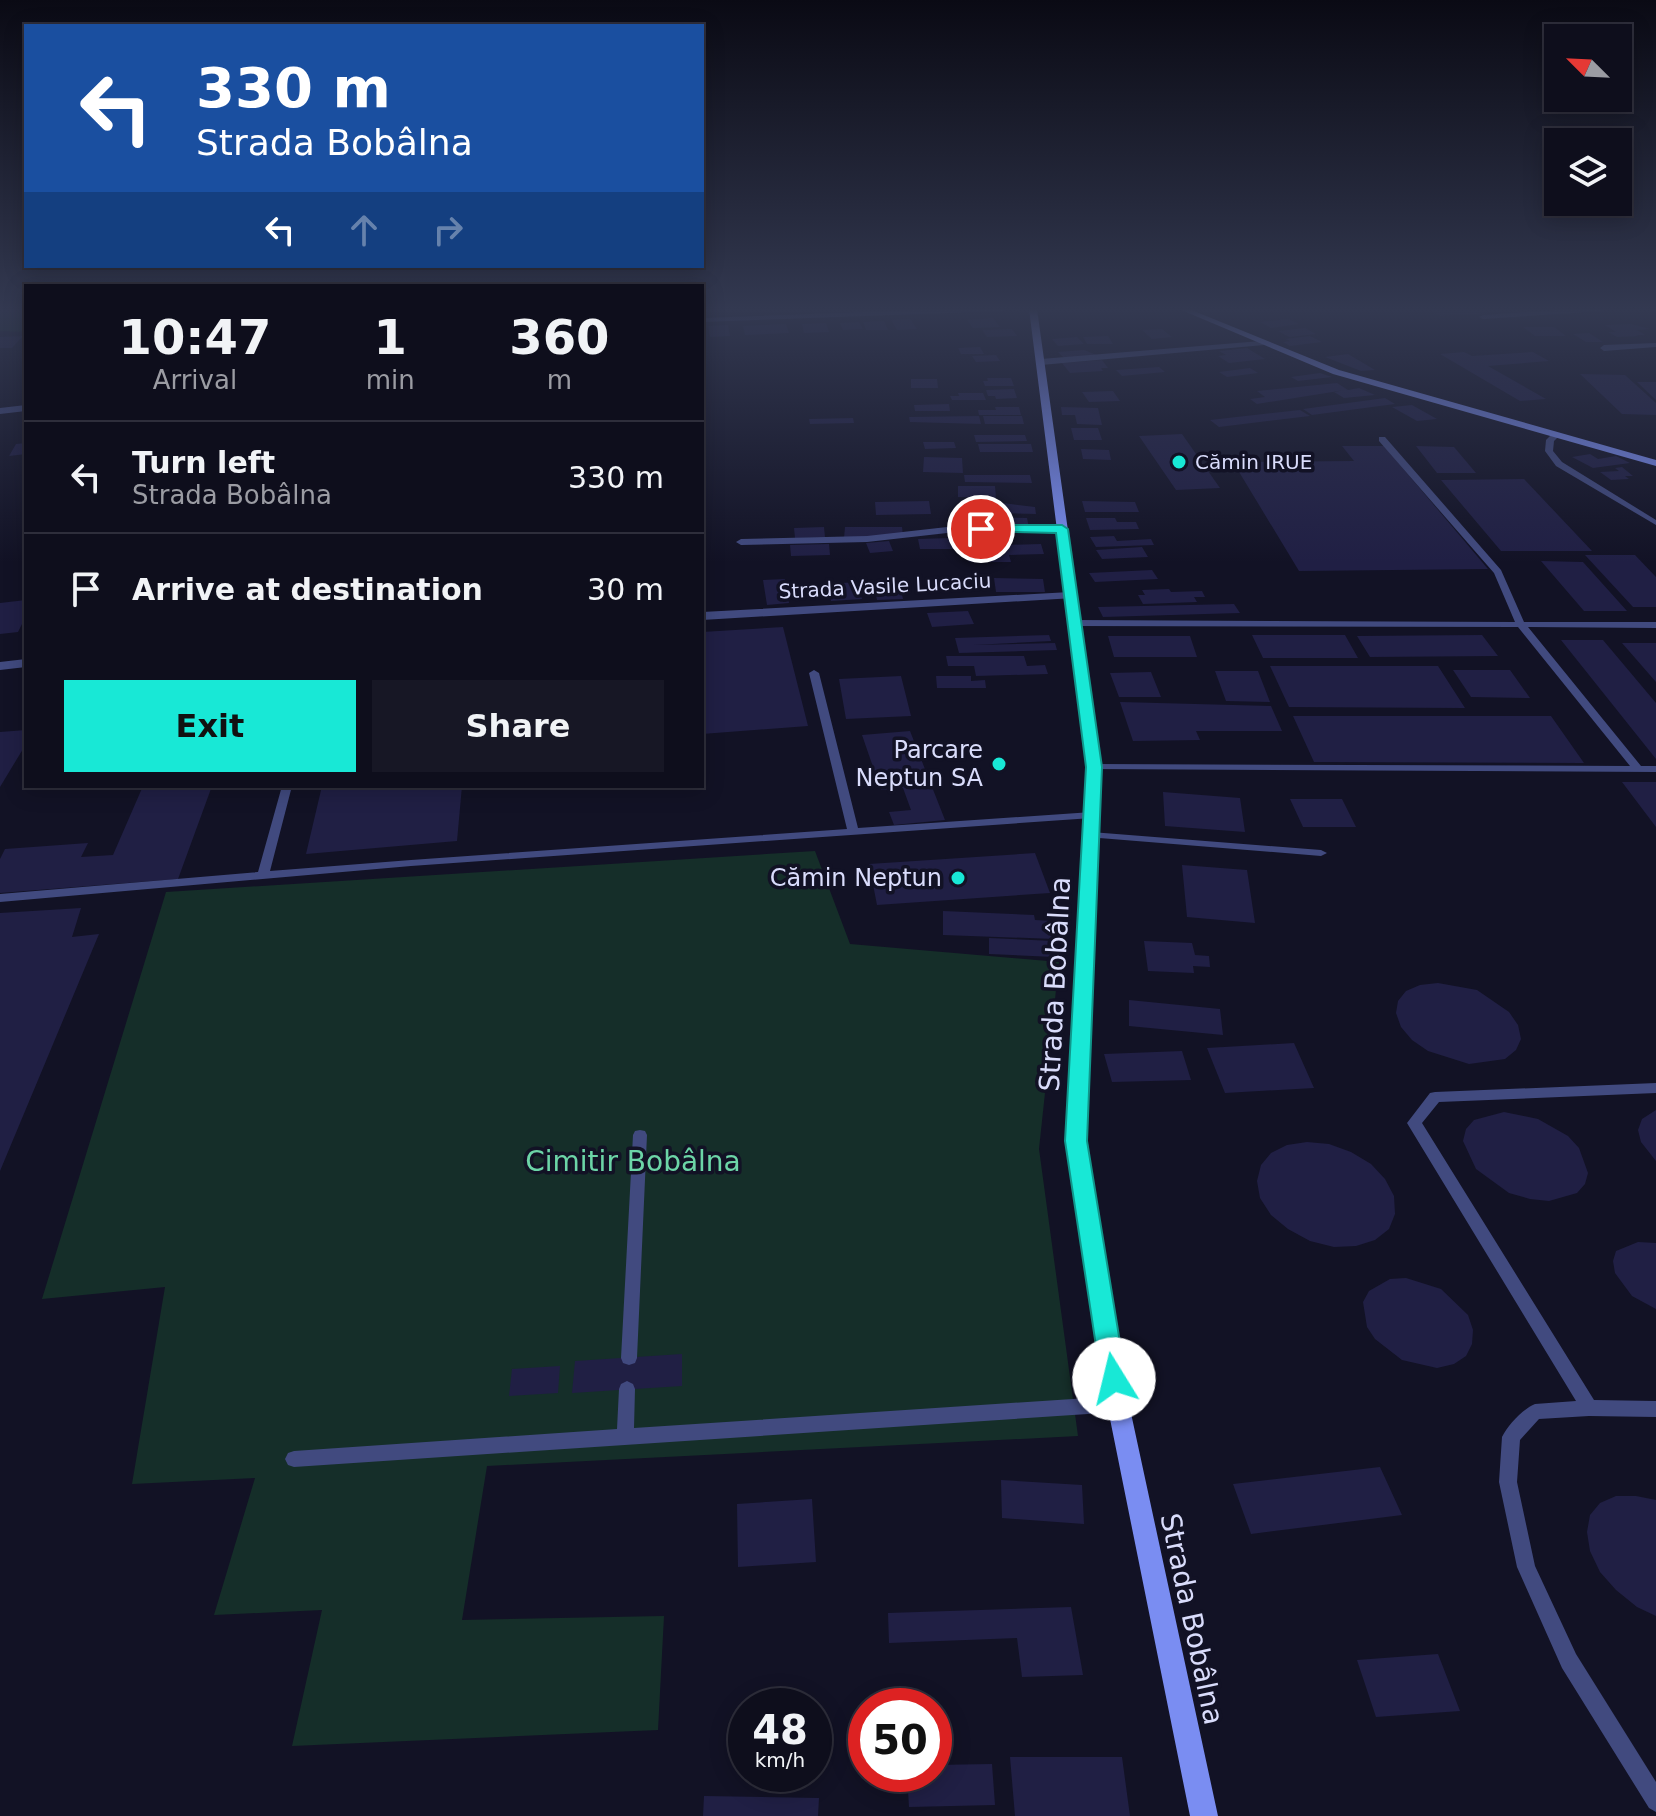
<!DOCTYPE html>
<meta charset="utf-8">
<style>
body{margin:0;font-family:"DejaVu Sans",sans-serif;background:#171725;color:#f1f3f6;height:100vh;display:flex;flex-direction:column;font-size:30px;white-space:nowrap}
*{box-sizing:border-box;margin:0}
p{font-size:26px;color:#9b9ca3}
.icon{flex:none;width:44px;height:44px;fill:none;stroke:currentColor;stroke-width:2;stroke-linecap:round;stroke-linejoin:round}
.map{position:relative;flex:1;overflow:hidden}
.sheet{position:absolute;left:24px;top:284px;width:680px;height:504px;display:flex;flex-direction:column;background:#0e0e1c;border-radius:0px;box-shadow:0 4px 20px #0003,0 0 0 2px #2e2e3b}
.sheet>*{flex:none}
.hud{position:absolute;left:24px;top:24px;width:680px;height:244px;border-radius:0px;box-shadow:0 4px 20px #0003,0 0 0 2px #2e2e3b;background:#1a4fa0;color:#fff;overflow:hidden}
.needle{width:52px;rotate:294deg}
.controls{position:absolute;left:1544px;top:24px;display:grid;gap:16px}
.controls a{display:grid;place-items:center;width:88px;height:88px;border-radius:0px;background:#0e0e1c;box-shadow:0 4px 20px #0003,0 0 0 2px #2e2e3b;font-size:40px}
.speed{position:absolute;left:728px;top:1688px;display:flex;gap:16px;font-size:40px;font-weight:700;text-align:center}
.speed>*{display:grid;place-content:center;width:104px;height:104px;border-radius:50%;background:#0e0e1c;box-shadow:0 4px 20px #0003,0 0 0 2px #2e2e3b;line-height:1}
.speed small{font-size:20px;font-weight:400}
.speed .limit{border:12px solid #d22;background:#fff;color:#111}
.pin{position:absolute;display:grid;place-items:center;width:68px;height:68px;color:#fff;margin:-34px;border:4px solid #fff;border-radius:50%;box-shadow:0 2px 8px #0007}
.me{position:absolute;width:88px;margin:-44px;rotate:351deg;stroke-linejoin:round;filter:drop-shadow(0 0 6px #0008)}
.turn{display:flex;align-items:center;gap:28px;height:168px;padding:0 40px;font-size:36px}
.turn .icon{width:104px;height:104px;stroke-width:2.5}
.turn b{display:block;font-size:56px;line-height:68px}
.lanes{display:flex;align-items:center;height:76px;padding:0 40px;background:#0003;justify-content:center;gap:40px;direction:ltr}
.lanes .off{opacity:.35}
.eta{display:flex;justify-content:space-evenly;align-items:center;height:136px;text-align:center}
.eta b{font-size:48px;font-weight:600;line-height:56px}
.cta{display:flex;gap:16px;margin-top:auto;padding:16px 40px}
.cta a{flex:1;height:92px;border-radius:0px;background:#18e8d6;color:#111;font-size:32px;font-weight:600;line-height:92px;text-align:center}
.cta a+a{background:#171725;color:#f1f3f6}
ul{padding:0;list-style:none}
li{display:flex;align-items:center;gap:24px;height:112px;padding:0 40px;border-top:2px solid #2e2e3b}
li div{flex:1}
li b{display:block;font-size:30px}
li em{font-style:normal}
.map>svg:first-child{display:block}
</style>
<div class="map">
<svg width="1656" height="1816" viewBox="0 0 1656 1816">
<rect width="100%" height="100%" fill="#121225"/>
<!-- green -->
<path fill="#152e29" d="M0,309H26V332L0,331Z
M815,851L850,944L1059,962L1039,1149L1078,1436L487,1466L462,1620L664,1616L658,1730L292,1746L322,1610L214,1615L255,1478L132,1484L165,1287L42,1299L166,892Z"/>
<!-- building -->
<path fill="#201f44" d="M1429,309H1482L1490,313L1440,316Z
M993,318L1000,327L973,328L967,320Z
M910,319L917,329L897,330L891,320Z
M1288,319L1299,324L1271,328L1260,322Z
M884,321L888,330H866L863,322Z
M859,322L863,329L843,330L840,323Z
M826,323L829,332L804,333L802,324Z
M786,324L789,333L745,335L743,326Z
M1631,324L1650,329L1637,330L1645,335H1636L1639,336L1617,337L1608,332H1616L1605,325Z
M728,325L730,336L710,337L708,326Z
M1523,327H1554L1566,336H1535Z
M1305,328L1316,334L1289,337L1278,331Z
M1012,329L1017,336L987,337L982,330Z
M1162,329L1172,337L1152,339L1142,330Z
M1589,333L1603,342H1586L1573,334Z
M23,336L12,348H0V337Z
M1108,336L1113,344H1087L1083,337Z
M1310,336L1322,342L1290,346L1283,342L1290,341L1285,339Z
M1077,337L1084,344L1058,346L1052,339Z
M980,347L984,354H961L958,348Z
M1247,348L1265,359L1229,363L1218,356L1226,355L1219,351Z
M1084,350L1099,356L1065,359L1058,352Z
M1464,352L1472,356L1533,352L1549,361L1488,366L1546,399L1520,401L1440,354Z
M1348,354L1375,370L1361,371L1325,357Z
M996,355L1000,361L976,362L972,356Z
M1102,360L1108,368H1101L1103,371L1070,373L1062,363Z
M1159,367L1165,372L1122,376L1116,370Z
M1250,368L1258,373L1227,377L1219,372Z
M1320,373L1332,377L1298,381L1291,377Z
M1580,374L1625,375L1656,403V415L1622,414Z
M987,378H1011L1014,386H985L983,381H988Z
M911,379H937L938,388H911Z
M1637,382H1656V400Z
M1337,383L1348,390L1359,388L1375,395L1344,398L1334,392L1345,390L1257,404L1250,399L1265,397L1257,391Z
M1014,389L1017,398L996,399L995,396H988L986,390Z
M1113,391L1120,401L1089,402L1082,392Z
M958,393H983L986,400H952L950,396H959Z
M1385,398L1395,404L1312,415L1303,409Z
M949,404L950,411H915L914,405Z
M1412,405L1437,419L1417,421L1392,407Z
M995,407H1019L1021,415H979L978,410H996Z
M1061,407L1098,408L1102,425L1077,424L1075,415H1062Z
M1300,410L1310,416L1219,427L1210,420Z
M979,416L981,424L910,422L909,417Z
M983,416H1022L1024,424H985Z
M853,418L854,423L810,424L809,419Z
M1071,428H1098L1102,440H1074Z
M1182,434L1220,488L1176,490L1139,436Z
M974,435H1025L1027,441L976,442Z
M923,442H954L956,448L925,449Z
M26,443V454L9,456L16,444Z
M978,444H1031L1033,452H980Z
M1342,446H1384L1488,569L1299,571L1233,462L1354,461Z
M1416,446L1454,447L1476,473H1437Z
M1081,449L1109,450L1111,460L1083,459Z
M1590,454L1598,459L1616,456L1630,463L1593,468L1572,457Z
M924,457L962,458L963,473L923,472Z
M1622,467L1633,476H1625L1629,479L1611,480L1600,472L1619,471L1615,468Z
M964,475H1030L1032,483L965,482Z
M1524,479L1592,551H1501L1441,480Z
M958,486H995L996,498L958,497Z
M929,501L931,514L876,515L875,502Z
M1082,501L1135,502L1139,512H1085Z
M1003,503L1035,507L1036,514L1003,513Z
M969,517L1027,518L1029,528H970Z
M1086,518H1115L1117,522H1136L1139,529L1090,530Z
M824,527L825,537L795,538L794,528Z
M845,527H902L903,535L844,538Z
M1001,532L1004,545L1041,544L1044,554L1009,555L1011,562H969L963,545H958L956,533L976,537L975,533Z
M1114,536L1117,541L1151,539L1154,545L1096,547L1090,537Z
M950,538L953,549H920L918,539Z
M889,541L893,551L870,553L866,543Z
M829,544L830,555L791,556L790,545Z
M1142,547L1148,557L1102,559L1096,550Z
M1585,555H1635L1656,577V607H1633Z
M1541,561L1583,562L1627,611H1584Z
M1152,570L1158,579L1095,582L1089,573Z
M994,578L1043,579L1045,592H996Z
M785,579L789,603L767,605L763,580Z
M857,582L862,599L831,601L827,584Z
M900,586L903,599L877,600L874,587Z
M1169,589L1171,592L1202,591L1205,597H1194L1197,602L1143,604L1138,595H1145L1142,590Z
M26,600V616L18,632L0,634V603Z
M1234,604L1240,613L1103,617L1098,607Z
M968,611L974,624L932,627L927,613Z
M783,627L808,726L702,734V632Z
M1049,635L1051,641L973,645L1055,643L1057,650L959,653L955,638Z
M1252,635H1345L1358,658H1263Z
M1482,635L1498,656L1370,657L1357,636Z
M1108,636H1190L1197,657H1114Z
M1561,640H1603L1656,703V759Z
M1622,643H1656V682Z
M946,656H1024L1027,666L1045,665L1048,674L976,676L974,666H948Z
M1270,666H1438L1465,708L1289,707Z
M1453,670H1510L1530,698L1471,697Z
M1215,671H1258L1270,702L1226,701Z
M1151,672L1161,697H1119L1110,673Z
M901,676L911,716L846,719L839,679Z
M936,676H971V681L985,680L986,688H937Z
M1120,702L1271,706L1282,731H1196L1200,740L1133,741Z
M1293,716H1551L1584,763L1314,762Z
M26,730V744L0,787V732Z
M910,731L945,820L894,825L889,812L911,810L903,788L881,790L862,735Z
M1622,782H1656V827Z
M143,786H212L178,879L0,893V859L5,849L88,843L81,857L113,855Z
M322,786H462L457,841L306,854Z
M1163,792L1240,798L1245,832L1165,826Z
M1290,799H1342L1356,827H1303Z
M1035,853L1050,893L877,905L869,864Z
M1182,865L1247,870L1255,923L1187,917Z
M81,908L72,937L99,934L0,1171V913Z
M943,911L1034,915L1035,920L1053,921L1055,939L943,935Z
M989,938L1053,941L1054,957L989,954Z
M1144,941L1192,943L1195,955L1209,956L1210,967L1193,966L1194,973L1148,971Z
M1438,983L1477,990L1509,1012L1518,1025L1521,1039L1516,1050L1505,1059L1469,1064L1428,1051L1412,1040L1401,1027L1396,1013L1398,1001L1406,991L1420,985Z
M1129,1000L1220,1009L1223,1035L1129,1026Z
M1294,1043L1314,1088L1225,1093L1207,1048Z
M1182,1051L1191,1080L1112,1082L1104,1054Z
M1656,1110V1161L1641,1142L1638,1130L1642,1119Z
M1504,1112L1538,1119L1568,1136L1579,1148L1588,1173L1585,1184L1577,1193L1549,1201L1530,1199L1509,1193L1476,1169L1463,1141L1466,1129L1474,1120Z
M1307,1142L1329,1144L1351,1152L1371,1164L1385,1179L1394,1196L1395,1214L1389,1229L1375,1240L1356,1246L1334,1247L1310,1241L1288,1229L1271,1215L1260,1198L1257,1181L1261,1165L1271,1153L1287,1145Z
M1638,1242L1656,1243V1309L1632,1296L1615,1273L1613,1261L1616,1251Z
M1406,1278L1441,1289L1468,1315L1473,1330L1472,1344L1466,1356L1454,1364L1437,1368L1402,1360L1375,1339L1367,1327L1363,1302L1369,1291L1390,1279Z
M682,1354V1386L572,1393L575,1361Z
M560,1366L558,1393L509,1396L512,1369Z
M1380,1467L1402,1515L1251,1534L1233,1484Z
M1001,1480L1082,1485L1084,1524L1002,1518Z
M1616,1496H1636L1656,1500V1616L1637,1607L1616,1590L1600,1572L1590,1551L1587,1532L1590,1515L1600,1503Z
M812,1499L816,1562L738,1567L737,1504Z
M1071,1607L1083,1675L1022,1677L1017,1638L889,1643L888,1613Z
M1438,1654L1460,1711L1376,1717L1357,1660Z
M1010,1757H1122L1130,1816H1015Z
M992,1764L995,1805L909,1807L907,1774H934V1765Z
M704,1796L819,1798L818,1816H703Z"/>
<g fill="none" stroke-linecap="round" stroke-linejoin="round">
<!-- lane -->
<path fill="#414a7f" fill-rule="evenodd" d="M1554,432L1561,434L1554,441L1553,451L1562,462L1656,520V525L1556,466L1545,451L1546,440Z
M1379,437H1385L1501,570L1524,622H1656V628L1528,627L1641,766H1656V772L1090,769L1089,767L1094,764L1630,766L1518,627L1073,626L1068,623L1073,620L1515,622L1494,573L1379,441Z
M814,670L819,673L858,828L1092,812L1098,815L1092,818L411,866L0,902V894L258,872L282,786H292L270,871L411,860L847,829L809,673Z
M1091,832L1321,850L1327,853L1321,856L1087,837L1085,835L1087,833Z
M1656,1083V1093L1439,1102L1422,1123L1594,1400L1656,1401V1417L1589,1416L1539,1419L1520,1440L1517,1482L1535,1566L1576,1654L1656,1782V1812L1649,1808L1562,1668L1517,1567L1499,1482L1502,1437C1508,1425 1523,1409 1535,1404L1576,1401L1407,1123L1430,1093L1435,1092Z
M640,1130L645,1131L647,1135L637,1358L635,1363L629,1365L623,1363L621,1358L633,1135L635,1131Z
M627,1381L633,1384L635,1389L634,1428L1118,1396L1124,1399L1127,1404L1124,1409L1118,1412L294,1467L288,1465L285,1459L288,1453L294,1451L617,1429L619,1389L621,1384Z"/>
<!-- street -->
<path fill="#414a7f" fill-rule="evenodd" d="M946,309H1007L1003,311L702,322V318Z
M1572,309H1607L1603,311L1483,319L1479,317L1483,315Z
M1651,309H1656V311H1652Z
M1261,341L1264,345L1041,365L1037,362L1041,359Z
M1656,343V347L1604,351L1600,348L1604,345Z
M26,405V411L0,414V408Z
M956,526H1062L1067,529L1062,532H956L867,542L741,545L736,542L741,539L867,536Z
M1070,592L1076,596L1074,598L702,620V612Z
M26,659V667L0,670V662Z"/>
<!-- secondary -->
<path fill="#7a8df2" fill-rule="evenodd" d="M1029,309H1037L1101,767L1086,1112L1090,1175L1129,1404L1218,1816H1190L1107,1404L1070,1175L1068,1112L1087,767Z
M1179,309H1189L1339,370L1656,460V466L1333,374Z"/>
</g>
<!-- sky -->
<linearGradient id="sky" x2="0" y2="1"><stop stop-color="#0a0a14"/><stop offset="0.55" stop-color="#333951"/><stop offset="1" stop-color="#333951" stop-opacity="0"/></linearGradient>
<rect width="1656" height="563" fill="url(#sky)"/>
<!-- route -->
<path fill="#18e8d6" stroke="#10978b" stroke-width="2" d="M981,525H1062L1068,529L1102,767L1087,1141L1126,1379L1123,1387L1114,1390L1105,1387L1101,1379L1065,1141L1086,767L1056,533L977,531V526Z"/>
<!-- markers -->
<g fill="#18e8d6" stroke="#121225" stroke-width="3">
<circle cx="1179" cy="462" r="8"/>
<circle cx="999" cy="764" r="8"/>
<circle cx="958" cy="878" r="8"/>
</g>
<g text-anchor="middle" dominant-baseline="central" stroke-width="7" stroke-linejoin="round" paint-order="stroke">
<!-- far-poi labels -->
<g font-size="20" fill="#d9dcfb" stroke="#121225" text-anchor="start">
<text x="1195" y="462">Cămin IRUE</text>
</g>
<!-- far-street labels -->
<g font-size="20" fill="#d9dcfb" stroke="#121225">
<text transform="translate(885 586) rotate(-3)">Strada Vasile Lucaciu</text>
</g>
<!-- poi labels -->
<g font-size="24" fill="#d9dcfb" stroke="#121225" text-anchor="end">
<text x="983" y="750">Parcare<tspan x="983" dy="28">Neptun SA</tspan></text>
<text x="942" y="878">Cămin Neptun</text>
</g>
<!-- near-street labels -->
<g font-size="28" fill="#d9dcfb" stroke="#121225">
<text transform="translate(1055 984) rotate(-87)">Strada Bobâlna</text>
<text transform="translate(1192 1619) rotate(78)">Strada Bobâlna</text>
</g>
<!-- near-park labels -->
<g font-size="28" fill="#6cd5a7" stroke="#121225">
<text x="633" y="1161">Cimitir Bobâlna</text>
</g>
</g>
</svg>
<div class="controls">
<a><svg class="needle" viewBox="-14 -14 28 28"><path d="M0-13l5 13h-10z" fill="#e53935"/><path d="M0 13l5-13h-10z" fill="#9b9ca3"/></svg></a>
<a><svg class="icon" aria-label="layers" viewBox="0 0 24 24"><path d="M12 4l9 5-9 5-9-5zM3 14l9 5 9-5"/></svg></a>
</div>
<div class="speed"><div>48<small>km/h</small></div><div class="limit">50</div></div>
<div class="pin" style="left:981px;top:529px;background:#d93025"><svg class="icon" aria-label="arrive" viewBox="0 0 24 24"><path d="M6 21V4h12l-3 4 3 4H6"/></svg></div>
<svg class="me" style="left:1114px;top:1379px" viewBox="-20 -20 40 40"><circle r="19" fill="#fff"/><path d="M0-13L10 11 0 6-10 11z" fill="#18e8d6"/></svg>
<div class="hud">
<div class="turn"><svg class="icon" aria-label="left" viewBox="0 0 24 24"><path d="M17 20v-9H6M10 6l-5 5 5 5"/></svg><div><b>330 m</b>Strada Bobâlna</div></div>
<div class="lanes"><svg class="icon" aria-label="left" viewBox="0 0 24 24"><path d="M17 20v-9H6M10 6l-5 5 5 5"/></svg><svg class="icon off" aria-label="ahead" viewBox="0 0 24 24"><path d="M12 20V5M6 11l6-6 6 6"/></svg><svg class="icon off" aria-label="right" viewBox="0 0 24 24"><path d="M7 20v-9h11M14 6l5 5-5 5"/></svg></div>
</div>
<section class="sheet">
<div class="eta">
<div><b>10:47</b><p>Arrival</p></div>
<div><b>1</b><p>min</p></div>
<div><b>360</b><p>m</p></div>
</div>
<ul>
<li><svg class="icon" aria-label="left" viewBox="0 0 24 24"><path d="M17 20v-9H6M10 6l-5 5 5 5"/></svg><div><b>Turn left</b><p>Strada Bobâlna</p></div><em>330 m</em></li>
<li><svg class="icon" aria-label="arrive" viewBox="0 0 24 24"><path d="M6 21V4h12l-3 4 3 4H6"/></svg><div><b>Arrive at destination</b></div><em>30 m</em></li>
</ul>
<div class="cta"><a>Exit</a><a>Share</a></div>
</section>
</div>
